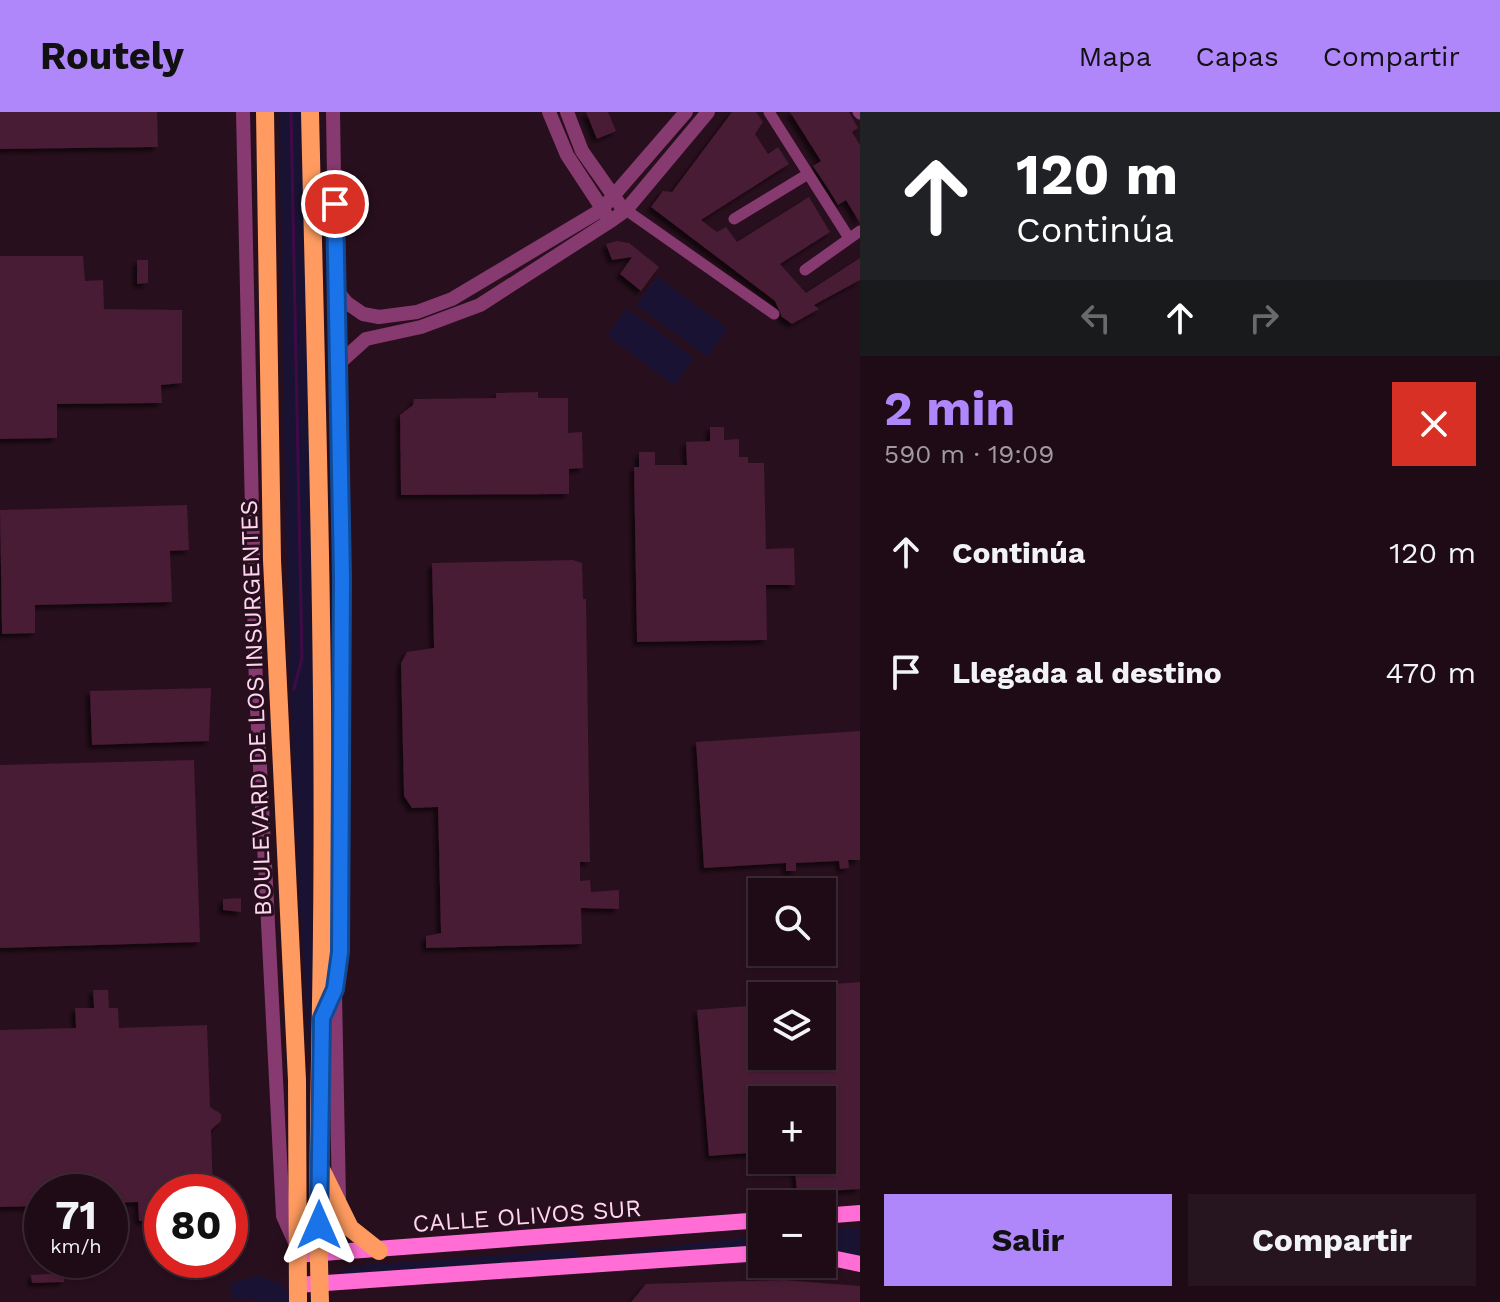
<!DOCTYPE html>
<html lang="es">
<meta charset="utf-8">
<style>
body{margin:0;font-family:"Work Sans",sans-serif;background:#26141f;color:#f1f3f6;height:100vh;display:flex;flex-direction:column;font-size:30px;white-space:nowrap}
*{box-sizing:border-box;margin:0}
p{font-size:26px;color:#a19ba1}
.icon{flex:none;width:44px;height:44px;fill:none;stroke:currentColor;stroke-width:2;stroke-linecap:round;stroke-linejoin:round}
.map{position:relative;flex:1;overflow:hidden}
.drawer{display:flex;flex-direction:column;background:#1e0b16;width:640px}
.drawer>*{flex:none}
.banner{background:#202124;color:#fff;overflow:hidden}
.tools{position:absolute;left:748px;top:766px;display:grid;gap:16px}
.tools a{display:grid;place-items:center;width:88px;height:88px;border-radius:0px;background:#1e0b16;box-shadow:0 2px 6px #0004,0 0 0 2px #3c2b35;font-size:40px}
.speed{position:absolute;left:24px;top:1062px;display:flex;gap:16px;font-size:40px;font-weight:700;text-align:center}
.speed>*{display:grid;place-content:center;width:104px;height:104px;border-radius:50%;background:#1e0b16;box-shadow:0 2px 6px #0004,0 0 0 2px #3c2b35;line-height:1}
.speed small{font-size:20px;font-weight:400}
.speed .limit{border:12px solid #d22;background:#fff;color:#111}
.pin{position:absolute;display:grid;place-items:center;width:68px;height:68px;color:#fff;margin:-34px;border:4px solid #fff;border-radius:50%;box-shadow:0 2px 8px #0007}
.me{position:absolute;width:88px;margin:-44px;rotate:0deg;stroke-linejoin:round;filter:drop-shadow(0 0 6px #0008)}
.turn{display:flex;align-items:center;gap:28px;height:168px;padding:0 24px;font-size:36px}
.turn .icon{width:104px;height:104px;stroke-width:2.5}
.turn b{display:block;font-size:56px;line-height:68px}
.lanes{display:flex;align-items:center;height:76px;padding:0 24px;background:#0003;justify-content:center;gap:40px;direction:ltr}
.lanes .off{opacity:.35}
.round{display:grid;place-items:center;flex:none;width:84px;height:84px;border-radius:0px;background:#26141f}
.summary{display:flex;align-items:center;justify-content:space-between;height:136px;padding:0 24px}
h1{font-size:48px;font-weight:700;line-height:60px;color:#af87fa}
.action{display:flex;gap:16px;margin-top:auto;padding:16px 24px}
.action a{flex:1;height:92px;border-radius:0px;background:#af87fa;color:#111;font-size:32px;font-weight:700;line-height:92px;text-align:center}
.action a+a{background:#26141f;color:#f1f3f6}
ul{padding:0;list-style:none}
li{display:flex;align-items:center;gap:24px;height:120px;padding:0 24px}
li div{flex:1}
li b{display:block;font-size:30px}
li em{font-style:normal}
header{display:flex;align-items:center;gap:48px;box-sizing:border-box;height:112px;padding:0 40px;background:#af87fa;color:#111}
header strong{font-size:38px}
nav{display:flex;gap:44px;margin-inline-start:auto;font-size:28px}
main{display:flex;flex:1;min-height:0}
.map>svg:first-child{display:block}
</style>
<header>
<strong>Routely</strong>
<nav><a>Mapa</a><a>Capas</a><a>Compartir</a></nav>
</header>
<main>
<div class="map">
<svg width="860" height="1190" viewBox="0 0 860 1190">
<defs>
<filter id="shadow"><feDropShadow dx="-4" dy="4" stdDeviation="2" flood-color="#0009"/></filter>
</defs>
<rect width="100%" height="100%" fill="#280f1d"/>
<!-- green -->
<path fill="#191232" d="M279,0H304L315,570L311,805L315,875L309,933C286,623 284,311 279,0Z
M657,164L728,217L707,245L636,193Z
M627,196L694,246L674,274L607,223Z
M860,1115V1144L822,1136V1118Z
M762,1123V1135L614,1144L613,1141Z
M576,1137L582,1147L333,1163L351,1154Z
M261,1164L283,1173L291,1190H258L256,1186L234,1188L229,1171Z"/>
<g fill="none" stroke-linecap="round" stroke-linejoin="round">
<!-- stream -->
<path stroke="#400a47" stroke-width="3" d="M291,0L302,546L294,577"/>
</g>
<!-- building -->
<path fill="#491b34" filter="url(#shadow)" d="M0,0H157L158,35L0,37Z
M586,0H608L616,19L597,27Z
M732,0H756L763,10L755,22L768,42L778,35L789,52L701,108L717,120L726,115L737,130L809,85L830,120L780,152L806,181L860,146V168L814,193L819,197L792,212L782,205L775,189L651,95L663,79L672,80Z
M790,0H849L858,16L852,20L860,33V111L846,88L838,93L829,78L813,54L821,49Z
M617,129L629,131L659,155L641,179L620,162L632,145L612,148L606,132Z
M0,144H83L85,169L103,168L104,197L182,198V271L161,273L162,291L57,292V326L0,327Z
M137,148H148V171L137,172Z
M538,280V286H568V321L582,320L583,356L569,357V382L401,383L400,303L413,293L414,287L496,286V281Z
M710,315H724V328L739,327V345H748V351H764L766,437L794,436L795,473H766L767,528L637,530L634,355H639V340H655V353H687L686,330L710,329Z
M187,393L189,438L170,439L172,490L35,493V521L2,522L0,398Z
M573,448L582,451L583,487H586L590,750H580V769L590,768L591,780L619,778V797L581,796L582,832L426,836V824L441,821L438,695L412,696L404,684L401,551L407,540L434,536L432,451Z
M211,576L209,629L92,633L90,579Z
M860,619V748H848L849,756L840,757L839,749L796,751V759H786V751L704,756L696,630Z
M194,648L200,830L0,836V653Z
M241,786V800L223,798V787Z
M860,870V1077L797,1081L795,1059H788L787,1048H822V988H762V1040L709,1044L697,898L762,893V944H822V884H791L790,875Z
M93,878H108L109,896H118L119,916L207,913L210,995L221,1002V1009L211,1018L213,1080H162V1108L139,1109L138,1090L110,1091V1080H42V1094L0,1095V918L76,916L75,896H94Z
M64,1161V1170L32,1171L31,1163Z
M784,1168L860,1174V1190H631L646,1172Z"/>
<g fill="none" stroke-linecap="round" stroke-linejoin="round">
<!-- minor -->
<path stroke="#873a70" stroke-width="11" d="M769,0L849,126
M858,0L860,2
M626,98L774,202
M734,107L808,62
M805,158L860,119"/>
<!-- tertiary -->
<path stroke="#873a70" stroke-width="14" d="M243,0L256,577L283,1104L296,1133
M549,0L567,43L607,104
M567,0L582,39L620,93
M335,176L347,191L363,202L379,205L417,200L452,187L601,98L686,0
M336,254L366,227L421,215L480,193L612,108L626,98L708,0
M335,881L339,1088
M322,904L339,857L343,654L333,0"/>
<!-- secondary -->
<path stroke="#ff6dd5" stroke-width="16" d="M822,1104L860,1101
M296,1143L762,1108
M822,1144L860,1152
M297,1173L762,1141"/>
<!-- trunk -->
<path stroke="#ff9b60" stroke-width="18" d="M265,0L272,448L297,968L298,1190
M310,0C316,272 325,544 322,816C321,940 316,1065 320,1190
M320,1055L350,1116L379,1139"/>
</g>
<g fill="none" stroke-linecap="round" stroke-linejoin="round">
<!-- route casing -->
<g stroke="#114b97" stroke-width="20">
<path id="route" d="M319,1113L322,906L335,877L340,840L342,465L335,92"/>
</g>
<!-- route -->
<use href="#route" stroke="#1a73e8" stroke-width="14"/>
</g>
<g text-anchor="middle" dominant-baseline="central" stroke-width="6" stroke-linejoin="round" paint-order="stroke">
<!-- street labels -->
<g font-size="24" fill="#ffd6f0" stroke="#280f1d">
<text transform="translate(256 596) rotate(-92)">BOULEVARD DE LOS INSURGENTES</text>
<text transform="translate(527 1104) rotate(-4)">CALLE OLIVOS SUR</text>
</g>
</g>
</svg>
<div class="tools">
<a><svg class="icon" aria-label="search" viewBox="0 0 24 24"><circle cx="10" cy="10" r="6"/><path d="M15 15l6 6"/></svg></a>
<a><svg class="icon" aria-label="layers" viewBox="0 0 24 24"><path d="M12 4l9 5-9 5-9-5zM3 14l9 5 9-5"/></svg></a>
<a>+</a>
<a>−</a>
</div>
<div class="speed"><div>71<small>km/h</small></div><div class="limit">80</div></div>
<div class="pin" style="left:335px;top:92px;background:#d93025"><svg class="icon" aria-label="arrive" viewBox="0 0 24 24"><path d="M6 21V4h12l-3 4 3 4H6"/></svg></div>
<svg class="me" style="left:319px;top:1113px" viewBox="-20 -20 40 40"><path d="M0-17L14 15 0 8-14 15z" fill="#1a73e8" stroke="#fff" stroke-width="4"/></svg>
</div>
<section class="drawer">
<div class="banner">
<div class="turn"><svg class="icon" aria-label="ahead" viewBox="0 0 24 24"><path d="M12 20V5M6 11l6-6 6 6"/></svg><div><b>120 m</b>Continúa</div></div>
<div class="lanes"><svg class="icon off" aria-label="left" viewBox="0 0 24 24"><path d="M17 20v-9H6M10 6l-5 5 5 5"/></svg><svg class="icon" aria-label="ahead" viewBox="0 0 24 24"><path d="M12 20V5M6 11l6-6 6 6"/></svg><svg class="icon off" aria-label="right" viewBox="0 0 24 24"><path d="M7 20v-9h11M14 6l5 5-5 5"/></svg></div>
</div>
<div class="summary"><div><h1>2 min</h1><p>590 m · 19:09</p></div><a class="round" style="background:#d93025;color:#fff"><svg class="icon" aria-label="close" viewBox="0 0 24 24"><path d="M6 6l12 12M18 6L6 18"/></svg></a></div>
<ul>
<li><svg class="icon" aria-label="ahead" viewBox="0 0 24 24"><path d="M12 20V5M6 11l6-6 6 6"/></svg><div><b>Continúa</b></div><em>120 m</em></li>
<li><svg class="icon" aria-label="arrive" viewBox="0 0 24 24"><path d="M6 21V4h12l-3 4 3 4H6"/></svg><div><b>Llegada al destino</b></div><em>470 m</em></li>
</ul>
<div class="action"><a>Salir</a><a>Compartir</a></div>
</section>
</main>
